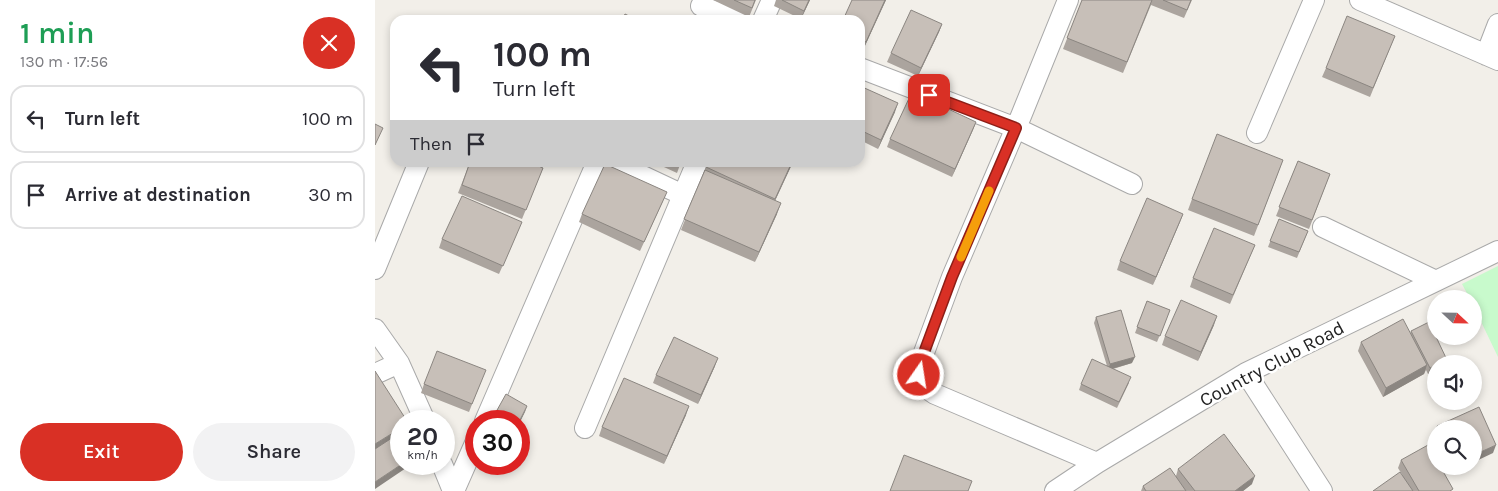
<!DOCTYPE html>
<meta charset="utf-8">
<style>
body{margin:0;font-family:Karla,sans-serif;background:#f2f2f3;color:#2b2b33;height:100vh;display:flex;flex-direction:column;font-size:19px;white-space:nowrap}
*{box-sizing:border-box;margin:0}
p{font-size:16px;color:#7c7c81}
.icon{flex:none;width:28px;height:28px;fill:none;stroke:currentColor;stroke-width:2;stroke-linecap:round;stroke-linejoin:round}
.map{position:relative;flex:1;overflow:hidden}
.side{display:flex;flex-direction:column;background:#fff;width:375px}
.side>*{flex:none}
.banner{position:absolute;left:15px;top:15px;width:475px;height:152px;border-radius:15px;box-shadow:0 2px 8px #0003;background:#fff;color:#2b2b33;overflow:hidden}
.needle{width:32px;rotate:112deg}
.tools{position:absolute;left:1052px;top:290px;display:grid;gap:10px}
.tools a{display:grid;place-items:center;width:55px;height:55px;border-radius:50%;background:#fff;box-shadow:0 2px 8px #0003;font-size:25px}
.speed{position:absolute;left:15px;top:410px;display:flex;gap:10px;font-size:25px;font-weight:700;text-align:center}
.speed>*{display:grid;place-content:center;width:65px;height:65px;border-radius:50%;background:#fff;box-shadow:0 2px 8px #0003;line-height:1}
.speed small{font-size:12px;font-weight:400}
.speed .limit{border:8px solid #d22;background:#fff;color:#111}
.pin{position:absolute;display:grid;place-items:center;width:42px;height:42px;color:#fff;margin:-21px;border-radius:10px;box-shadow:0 2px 8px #0006}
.me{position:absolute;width:55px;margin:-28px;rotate:13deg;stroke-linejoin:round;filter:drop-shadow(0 0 4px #0008)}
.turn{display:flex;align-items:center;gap:18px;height:105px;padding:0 20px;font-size:22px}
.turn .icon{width:65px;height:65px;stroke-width:2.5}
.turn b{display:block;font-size:35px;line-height:42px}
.then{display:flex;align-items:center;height:48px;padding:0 20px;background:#0003;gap:10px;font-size:19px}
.round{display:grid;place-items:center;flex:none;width:52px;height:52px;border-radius:26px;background:#f2f2f3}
.headline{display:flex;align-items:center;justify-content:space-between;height:85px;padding:0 20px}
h1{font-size:30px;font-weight:600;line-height:38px;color:#1e9e55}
.cta{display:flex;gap:10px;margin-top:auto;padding:10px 20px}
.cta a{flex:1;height:58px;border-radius:30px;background:#d93025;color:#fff;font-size:20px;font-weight:600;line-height:58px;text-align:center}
.cta a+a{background:#f2f2f3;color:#2b2b33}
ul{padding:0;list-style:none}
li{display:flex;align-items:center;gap:15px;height:68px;margin:0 10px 8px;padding:0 10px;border:2px solid #e1e1e2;border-radius:15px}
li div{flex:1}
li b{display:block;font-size:19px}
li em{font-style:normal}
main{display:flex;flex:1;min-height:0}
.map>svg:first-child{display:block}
</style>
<main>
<section class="side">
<div class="headline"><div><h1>1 min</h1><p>130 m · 17:56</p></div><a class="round" style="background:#d93025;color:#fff"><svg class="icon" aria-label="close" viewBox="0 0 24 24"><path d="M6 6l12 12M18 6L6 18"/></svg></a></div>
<ul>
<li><svg class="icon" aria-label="left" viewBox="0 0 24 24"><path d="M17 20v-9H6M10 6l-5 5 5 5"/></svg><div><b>Turn left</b></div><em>100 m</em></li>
<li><svg class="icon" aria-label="arrive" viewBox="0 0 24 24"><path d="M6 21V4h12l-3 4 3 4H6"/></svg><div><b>Arrive at destination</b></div><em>30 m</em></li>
</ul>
<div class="cta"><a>Exit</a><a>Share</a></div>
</section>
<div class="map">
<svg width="1123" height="491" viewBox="0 0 1123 491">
<rect width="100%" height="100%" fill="#f2efe9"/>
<!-- park -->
<path fill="#c8facc" d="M1123,266V357L1099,307V299H1095L1087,284Z"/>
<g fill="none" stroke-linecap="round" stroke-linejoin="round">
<!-- minor casing -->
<g stroke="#a9a9a9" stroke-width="22">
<path id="minor" d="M693,0L646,116L577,277L544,366C544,380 548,387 560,394L722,463
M985,0L1123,60
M326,6L363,20
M388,20L397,0
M1111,55L1123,24
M485,68L641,128L757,184
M882,133L939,0
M238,162L308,195
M948,227L1061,281
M0,269L44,162
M0,329L24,363L50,421
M871,373L947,491
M0,374L24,363
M110,421L222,162
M210,428L322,162
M67,464L78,491
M79,491L101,441
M680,491L722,463L871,373L1123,251"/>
</g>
<!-- minor -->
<use href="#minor" stroke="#fff" stroke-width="20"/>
</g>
<!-- wall -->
<path fill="#aba49e" d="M338,0H381L374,17Z
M401,0H435L426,19L399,6Z
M477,0H511L488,50L485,49V20Z
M707,0H817L809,18L776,5L748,73L688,49Z
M567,24L564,32L543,76L512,62L516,53Z
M1020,36L995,97L947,77L951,68Z
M485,86L520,112L503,149L485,140Z
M601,122L577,177L512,147L515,139Z
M908,160L879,236L813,210L817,199Z
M923,161L955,174L934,229L901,216Z
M95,162L168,168L147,219L83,193Z
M278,162H306L302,173Z
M418,162L400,201L402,214L380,262L306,230L331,167Z
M288,201L265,251L204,222L207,214Z
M808,214L778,285L742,270L745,261Z
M904,219L933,231L922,258L893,247Z
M147,222L124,274L64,248L67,239Z
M880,245L855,304L815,287L818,278Z
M772,301L795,310L782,342L760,333Z
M721,317L757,363L738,369L754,383L742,408L704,390L706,384L732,366L719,323Z
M839,325L823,361L787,345L790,336Z
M1036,331L1072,360L1053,374L1051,370L1049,374L1008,397L983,351L986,342L1035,334Z
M340,366L323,404L278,383L281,375Z
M107,379L94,412L46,393L49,384Z
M311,415L289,464L224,436L227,427Z
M1061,429V439L1059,435Z
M1026,460L1077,491H998L1028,476L1023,468Z
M1073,466H1090L1076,472Z
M803,469L877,484L868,491H766L768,486L801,476Z"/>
<!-- shaded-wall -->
<path fill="#8b8681" d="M434,0H435L426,19L429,11Z
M510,0H511L488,50L491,42Z
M567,24L564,32L543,76L546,68Z
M523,103L520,112L503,149L506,140Z
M601,122L598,130L577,177L580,169Z
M417,162H418L397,207L400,199Z
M406,203L402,214L380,262L384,252Z
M808,214L805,222L778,285L781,277Z
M842,316L839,325L823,361L826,352Z
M760,357L757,363L733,370L735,364Z
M343,358L340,366L323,404L326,395Z
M1072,360L1071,364H1065Z
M1052,365L1049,374L1008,397L1011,388Z
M1061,365V370L1053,374L1055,368Z
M152,406L150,412L144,424V422Z
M314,406L311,415L289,464L292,456Z
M26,428V436L0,452V444Z
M1121,445L1118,453L1099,462V455Z
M27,464H37L0,489V482Z
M1079,466H1090L1076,472Z
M880,476L877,484L868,491H860Z"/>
<!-- building -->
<path fill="#c7bfb8" stroke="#8b8681" d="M359,0H380L377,8Z
M407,0H434L429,11Z
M477,0H510L491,42L485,39V20H468Z
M707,0H777L752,62L692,38Z
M788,0H816L812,10Z
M536,10L567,24L546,68L516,53Z
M250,14L262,20H247Z
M972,16L1020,36L998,88L951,68Z
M485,86L523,103L506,140L485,130Z
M537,92L601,122L580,169L515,139Z
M0,124L8,128L0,145Z
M842,134L908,160L883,225L817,199Z
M923,161L955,174L937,220L904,207Z
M95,162H154L168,168L151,210L87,185Z
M333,162H417L400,199L331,167Z
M230,164L292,192L269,242L207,214Z
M330,170L406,203L384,252L309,219Z
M87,196L147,222L128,266L67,239Z
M772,198L808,214L781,277L745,261Z
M904,219L933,231L924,252L895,241Z
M839,228L880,245L858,295L818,278Z
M806,300L842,316L826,352L790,336Z
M772,301L795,310L785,336L762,327Z
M746,310L760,357L735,364L721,317Z
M1028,319L1052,365L1011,388L986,342Z
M1054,322L1072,360L1065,364H1061V365L1055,368L1036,331Z
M299,337L343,358L326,395L281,375Z
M62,351L111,370L97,404L49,384Z
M717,359L756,377L744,402L706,384Z
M0,371L32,421H26V428L0,444Z
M249,378L314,406L292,456L227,427Z
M131,394L152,406L144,422L116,421Z
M1104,407L1121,445L1099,455V429H1063L1062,426Z
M26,432V464H27L0,482V449Z
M849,434L880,476L860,491H820L803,469Z
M1053,445L1061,459V466H1065L1078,489L1075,491H1044L1026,460Z
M529,455L597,481L593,491H515Z
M795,468L811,491H771L768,486Z
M1025,472L1038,491H998Z"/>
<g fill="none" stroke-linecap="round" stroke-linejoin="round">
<!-- route casing -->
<g stroke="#8d1f18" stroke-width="12">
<path id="route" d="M544,375V366L577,277L641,128L554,95"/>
</g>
<!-- route -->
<use href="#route" stroke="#d93025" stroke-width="9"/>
<!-- slow -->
<path stroke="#f59e0b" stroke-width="9" d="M586,257L614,191"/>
</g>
<g text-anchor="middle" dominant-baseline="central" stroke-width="5" stroke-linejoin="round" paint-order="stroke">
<!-- street labels -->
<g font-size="19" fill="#222" stroke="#fff">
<text transform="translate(897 364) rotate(-28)">Country Club Road</text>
</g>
</g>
</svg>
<div class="tools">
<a><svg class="needle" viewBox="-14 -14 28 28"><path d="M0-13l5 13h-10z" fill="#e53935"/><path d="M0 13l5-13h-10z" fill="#7c7c81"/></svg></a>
<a><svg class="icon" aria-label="sound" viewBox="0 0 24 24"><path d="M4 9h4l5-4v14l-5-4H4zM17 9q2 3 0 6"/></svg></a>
<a><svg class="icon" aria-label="search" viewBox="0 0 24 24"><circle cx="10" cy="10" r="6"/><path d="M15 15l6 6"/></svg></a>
</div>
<div class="speed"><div>20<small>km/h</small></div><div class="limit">30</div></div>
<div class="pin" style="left:554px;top:95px;background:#d93025"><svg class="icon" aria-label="arrive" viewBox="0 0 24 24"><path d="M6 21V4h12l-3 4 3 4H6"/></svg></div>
<svg class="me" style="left:544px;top:375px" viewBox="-20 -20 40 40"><circle r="17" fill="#d93025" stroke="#fff" stroke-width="3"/><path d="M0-11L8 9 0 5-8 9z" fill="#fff"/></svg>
<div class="banner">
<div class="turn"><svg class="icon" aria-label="left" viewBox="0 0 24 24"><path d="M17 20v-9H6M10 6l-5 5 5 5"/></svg><div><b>100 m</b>Turn left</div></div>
<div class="then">Then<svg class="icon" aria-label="arrive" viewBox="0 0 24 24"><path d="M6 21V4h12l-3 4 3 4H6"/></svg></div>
</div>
</div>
</main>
